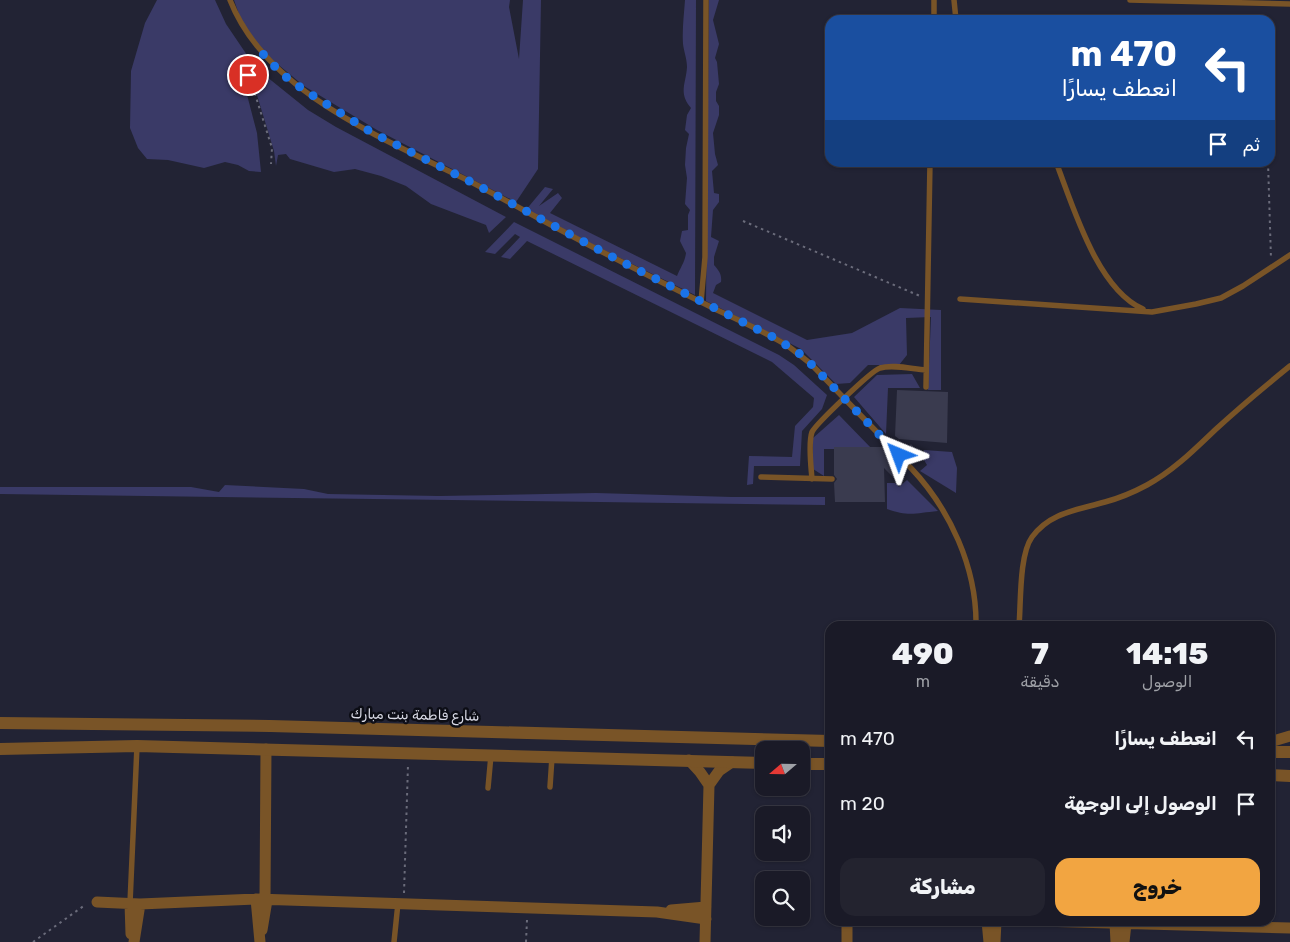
<!DOCTYPE html>
<html lang="ar">
<meta charset="utf-8">
<style>
body{margin:0;font-family:Rubik,Cairo,sans-serif;background:#23232f;color:#f1f3f6;direction:rtl;height:100vh;display:flex;flex-direction:column;font-size:19px;white-space:nowrap}
*{box-sizing:border-box;margin:0}
p{font-size:16px;color:#9fa1a7}
.icon{flex:none;width:28px;height:28px;fill:none;stroke:currentColor;stroke-width:2;stroke-linecap:round;stroke-linejoin:round}
.map{position:relative;flex:1;overflow:hidden;direction:ltr}
.side{position:absolute;left:825px;top:621px;width:450px;height:305px;display:flex;flex-direction:column;background:#1a1a27;border-radius:15px;box-shadow:0 1px 4px #0004,0 0 0 1px #383844;direction:rtl}
.side>*{flex:none}
.banner{position:absolute;left:825px;top:15px;width:450px;height:152px;border-radius:15px;box-shadow:0 1px 4px #0004,0 0 0 1px #383844;direction:rtl;background:#1a4fa0;color:#fff;overflow:hidden}
.needle{width:32px;rotate:250deg}
.tools{position:absolute;left:755px;top:741px;display:grid;gap:10px}
.tools a{display:grid;place-items:center;width:55px;height:55px;border-radius:10px;background:#1a1a27;box-shadow:0 1px 4px #0004,0 0 0 1px #383844;font-size:25px}
.pin{position:absolute;display:grid;place-items:center;width:42px;height:42px;color:#fff;margin:-21px;border:2px solid #fff;border-radius:50%;box-shadow:0 1px 5px #0007}
.me{position:absolute;width:55px;margin:-28px;rotate:316deg;stroke-linejoin:round;filter:drop-shadow(0 0 4px #0008)}
.turn{display:flex;align-items:center;gap:18px;height:105px;padding:0 15px;font-size:22px}
.turn .icon{width:65px;height:65px;stroke-width:2.5}
.turn b{display:block;font-size:35px;line-height:42px}
.then{display:flex;align-items:center;height:48px;padding:0 15px;background:#0003;gap:10px;font-size:19px}
.eta{display:flex;justify-content:space-evenly;align-items:center;height:85px;text-align:center}
.eta b{font-size:30px;font-weight:800;line-height:35px}
.action{display:flex;gap:10px;margin-top:auto;padding:10px 15px}
.action a{flex:1;height:58px;border-radius:15px;background:#f2a541;color:#111;font-size:20px;font-weight:800;line-height:58px;text-align:center}
.action a+a{background:#23232f;color:#f1f3f6}
ul{padding:0;list-style:none}
li{display:flex;align-items:center;gap:15px;height:65px;padding:0 15px}
li div{flex:1}
li b{display:block;font-size:19px}
li em{font-style:normal}
.map>svg:first-child{display:block}
</style>
<div class="map">
<svg width="1290" height="942" viewBox="0 0 1290 942">
<rect width="100%" height="100%" fill="#222334"/>
<!-- green -->
<path fill="#3a3a67" d="M157,0H215L226,24L247,55L240,68L257,133L261,172L249,171L238,165L225,162L204,168L168,160L147,159L138,148L130,128L131,71L145,23Z
M234,0H510L509,7L519,59L523,0H541L538,169L516,202L377,130L304,86L263,52L241,20Z
M685,0H696L695,295L525,211L545,187L553,189L539,206L558,193L562,198L550,213L677,276C680,268 685,262 686,253L680,241L682,231L688,230V215L690,210L685,204L687,178L685,165L686,148L689,134L685,130L687,115L691,108C678,93 686,84 687,67C687,59 684,52 683,44C682,30 684,14 685,0Z
M709,0H719L713,20L719,44L715,58L717,62L719,84L716,92V101L719,106V115L713,133L715,154L718,165L712,171L714,193L719,194V202L713,210L711,237L719,241L714,257V265C719,271 722,274 721,282L716,285L713,293L807,340L852,333L900,308L941,310V390H928L931,317L906,318L907,355L899,365H868L850,383L836,384L801,349L706,301Z
M252,65L308,110L336,127L506,217L489,233L486,225L431,204L406,186L381,176L355,169L334,172L290,159L286,154L278,155L276,166L274,151L250,72Z
M514,222L779,355L794,365L827,395L822,409L802,431L800,466H754L753,484L747,485L749,456L792,457L795,426L813,407L814,398L772,362L527,241L510,259L501,257L520,237L515,234L495,254L485,252Z
M912,374L920,388H888L886,434L854,397L877,375Z
M839,415L872,449H824V476L813,469V438Z
M924,450L952,452L957,468L956,493L920,471L927,465L924,460Z
M907,480L938,511C916,513 909,517 887,509V483H895L899,487Z
M225,485L304,489L328,494L439,496L596,493L732,497H825V505L0,494V487H191L219,492Z"/>
<!-- building -->
<path fill="#3a3b4f" d="M897,390L948,392L947,443L899,439L895,436Z
M911,444L922,456L913,464L910,462L907,464L905,467L907,470L896,480L884,468L885,502H835L834,483L837,479L834,475V447H883L895,460H900L903,457V452Z"/>
<g fill="none" stroke-linecap="round" stroke-linejoin="round">
<!-- path -->
<path stroke="#6b6c7b" stroke-width="2" stroke-dasharray="2.5 4" stroke-linecap="butt" d="M255,57L249,67V75L272,148L271,164
M1268,162L1271,259
M743,221L920,296
M404,893L408,765
M33,942L85,905
M526,942L527,920"/>
<!-- service -->
<path stroke="#795427" stroke-width="5.5" d="M230,0C267,95 390,141 475,184C524,210 572,237 622,262C653,278 685,294 717,310C741,321 765,332 788,346L811,364L899,455
M954,0L956,20
M1130,0L1290,4
M934,20V0
M1056,162C1073,206 1097,289 1143,309
M960,299L1152,312L1196,304L1221,298L1243,286L1290,255
M701,302L705,257L706,0
M926,387L930,162
M910,467C950,509 977,568 976,626
M761,477L832,479
M812,479C811,466 808,443 812,432C816,424 871,371 880,368C893,364 912,369 926,370
M1019,626C1021,603 1019,555 1032,537C1050,512 1078,510 1105,502C1120,498 1134,492 1147,485C1173,471 1194,450 1215,430C1239,408 1264,387 1290,366
M550,787L552,757
M488,788L491,755
M130,903L137,746
M394,942L398,903"/>
<!-- minor -->
<path stroke="#795427" stroke-width="11" d="M1270,742L1290,736
M689,760L700,772L709,785
M256,899L260,942
M265,900L266,749
M97,902L140,904L256,899L657,912L706,919
M130,903L131,934
M671,910L706,907
M987,921L989,942
M1039,921L1290,928
M1115,923L1116,942
M262,930L267,900
M134,942L140,904
M705,942L709,785L719,771L732,762
M847,942V921
M995,942L996,921
M1124,942L1126,924"/>
<!-- tertiary -->
<path stroke="#795427" stroke-width="12" d="M0,723L270,726L830,741
M0,749L137,746L764,763
M1270,752H1290
M801,764H830
M1270,775L1290,776"/>
</g>
<g fill="none" stroke-linecap="round" stroke-linejoin="round">
<!-- route -->
<path stroke="#1a73e8" stroke-width="9" stroke-dasharray="0 16.2" d="M248,75L249,67L260,51L282,74L304,90L371,132L475,184L622,262L775,338L800,354L811,364L899,455"/>
</g>
<g text-anchor="middle" dominant-baseline="central" stroke-width="5" stroke-linejoin="round" paint-order="stroke">
<!-- street labels -->
<g font-size="14" fill="#d9dae6" stroke="#0c0d15">
<text transform="translate(415 715) rotate(1)">شارع فاطمة بنت مبارك</text>
</g>
</g>
</svg>
<div class="tools">
<a><svg class="needle" viewBox="-14 -14 28 28"><path d="M0-13l5 13h-10z" fill="#e53935"/><path d="M0 13l5-13h-10z" fill="#9fa1a7"/></svg></a>
<a><svg class="icon" aria-label="sound" viewBox="0 0 24 24"><path d="M4 9h4l5-4v14l-5-4H4zM17 9q2 3 0 6"/></svg></a>
<a><svg class="icon" aria-label="search" viewBox="0 0 24 24"><circle cx="10" cy="10" r="6"/><path d="M15 15l6 6"/></svg></a>
</div>
<div class="pin" style="left:248px;top:75px;background:#d93025"><svg class="icon" aria-label="arrive" viewBox="0 0 24 24"><path d="M6 21V4h12l-3 4 3 4H6"/></svg></div>
<svg class="me" style="left:899px;top:455px" viewBox="-20 -20 40 40"><path d="M0-17L14 15 0 8-14 15z" fill="#1a73e8" stroke="#fff" stroke-width="4"/></svg>
<div class="banner">
<div class="turn"><svg class="icon" aria-label="left" viewBox="0 0 24 24"><path d="M17 20v-9H6M10 6l-5 5 5 5"/></svg><div><b>470 m</b>انعطف يسارًا</div></div>
<div class="then">ثم<svg class="icon" aria-label="arrive" viewBox="0 0 24 24"><path d="M6 21V4h12l-3 4 3 4H6"/></svg></div>
</div>
<section class="side">
<div class="eta">
<div><b>14:15</b><p>الوصول</p></div>
<div><b>7</b><p>دقيقة</p></div>
<div><b>490</b><p>m</p></div>
</div>
<ul>
<li><svg class="icon" aria-label="left" viewBox="0 0 24 24"><path d="M17 20v-9H6M10 6l-5 5 5 5"/></svg><div><b>انعطف يسارًا</b></div><em>470 m</em></li>
<li><svg class="icon" aria-label="arrive" viewBox="0 0 24 24"><path d="M6 21V4h12l-3 4 3 4H6"/></svg><div><b>الوصول إلى الوجهة</b></div><em>20 m</em></li>
</ul>
<div class="action"><a>خروج</a><a>مشاركة</a></div>
</section>
</div>
